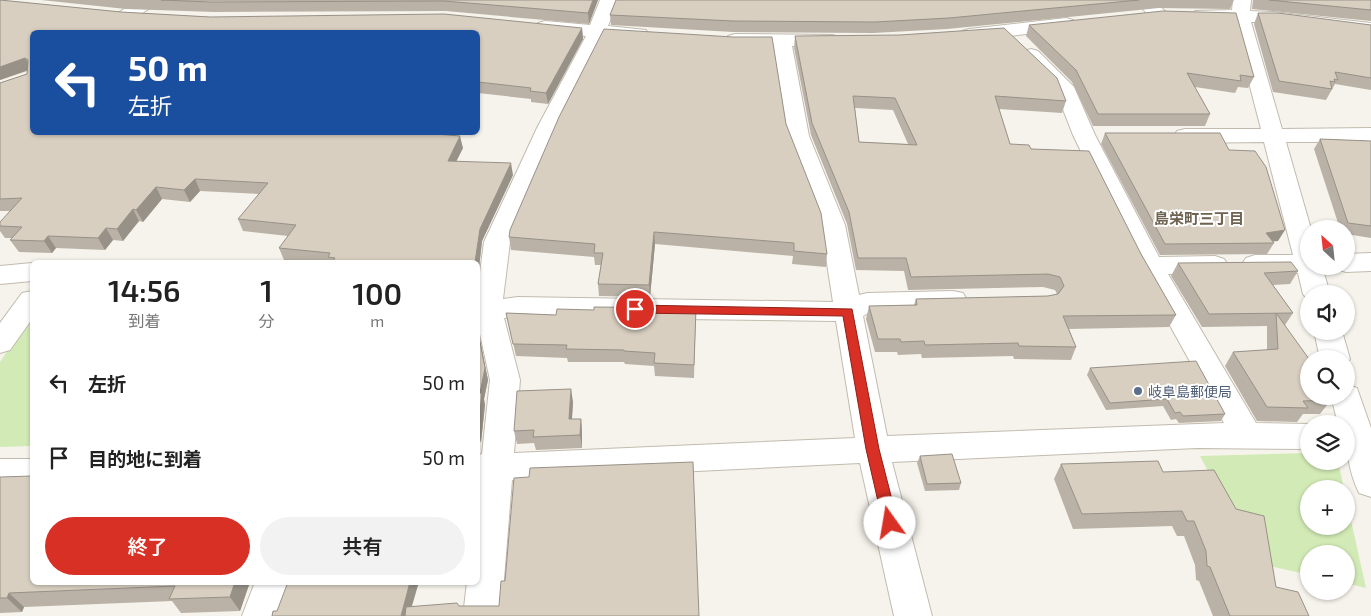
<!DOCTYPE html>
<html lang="ja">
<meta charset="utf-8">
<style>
body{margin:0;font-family:"Exo 2","Noto Sans JP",sans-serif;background:#f2f2f2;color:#222;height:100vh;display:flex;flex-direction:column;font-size:19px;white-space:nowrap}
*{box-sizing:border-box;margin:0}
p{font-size:16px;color:#767676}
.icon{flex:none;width:28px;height:28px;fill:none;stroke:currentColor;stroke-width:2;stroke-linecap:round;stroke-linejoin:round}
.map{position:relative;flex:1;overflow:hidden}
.panel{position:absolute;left:30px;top:260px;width:450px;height:325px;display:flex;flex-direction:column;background:#fff;border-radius:8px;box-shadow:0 1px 4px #0004}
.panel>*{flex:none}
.banner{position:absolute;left:30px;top:30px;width:450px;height:105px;border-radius:8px;box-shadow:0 1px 4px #0004;background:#1a4fa0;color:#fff;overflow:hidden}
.needle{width:32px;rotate:333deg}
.buttons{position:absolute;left:1300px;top:220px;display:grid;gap:10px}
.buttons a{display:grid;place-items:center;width:55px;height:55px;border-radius:50%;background:#fff;box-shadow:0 1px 4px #0004;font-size:25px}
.pin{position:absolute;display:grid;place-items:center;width:42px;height:42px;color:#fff;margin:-21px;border:2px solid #fff;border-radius:50%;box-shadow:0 1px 5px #0007}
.me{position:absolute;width:55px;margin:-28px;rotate:347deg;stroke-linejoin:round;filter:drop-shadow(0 0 4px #0008)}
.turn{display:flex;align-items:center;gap:18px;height:105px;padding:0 15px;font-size:22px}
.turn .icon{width:65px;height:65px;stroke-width:2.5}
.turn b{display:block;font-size:35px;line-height:42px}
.eta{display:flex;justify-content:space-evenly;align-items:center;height:85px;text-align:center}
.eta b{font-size:30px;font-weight:600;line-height:35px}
.primary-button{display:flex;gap:10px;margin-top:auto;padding:10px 15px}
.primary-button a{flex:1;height:58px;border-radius:30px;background:#d93025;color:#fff;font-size:20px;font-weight:600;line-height:58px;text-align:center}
.primary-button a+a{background:#f2f2f2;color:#222}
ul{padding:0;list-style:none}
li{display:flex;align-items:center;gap:15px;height:75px;padding:0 15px}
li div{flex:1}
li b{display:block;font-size:19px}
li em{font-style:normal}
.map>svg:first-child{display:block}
</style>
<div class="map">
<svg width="1371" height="616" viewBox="0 0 1371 616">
<rect width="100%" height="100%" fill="#f6f3ec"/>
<!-- green -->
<path fill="#d2eab5" d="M32,314V446L0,447V362Z
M1309,453V461H1338L1344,489H1309V526H1346V498L1366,588L1346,583V554H1309V575L1257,563L1200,456Z"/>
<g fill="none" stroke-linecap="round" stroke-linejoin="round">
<!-- minor casing -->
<g stroke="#c2bbae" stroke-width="2">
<path id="minor" d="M138,0H159L156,4L114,32H93L95,28Z
M600,0H618L608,26L646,30L648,34L646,38L639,40L604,37L559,128L510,242L503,299L518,297L833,302L821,225L787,136L773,46L728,44L726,40L728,36L735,34L832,35L839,37L842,41L839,45L792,46L809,136L845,225L859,295L867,293L953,291L963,293L967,300L963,307L953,309L872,311L863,316L887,436L1224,423L1137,266L1073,135L1055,89L1021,55L1024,51L1031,49L1038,51L1074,87L1095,135L1159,257L1215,256L1224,259L1228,265L1224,271L1215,274H1168L1256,423L1310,424L1309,449L1197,448L892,462L932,616H894L860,463L512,480L501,616H463L467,582H478V455L482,454L490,380L478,325V288L484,242L537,128L586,36L545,33L538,31L536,27L538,23L545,21L590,25ZM518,317L836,321L855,438L514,453L520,380L504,318Z
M1136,0H1155L1168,15L1165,19C1152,22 1144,11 1136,0Z
M1233,0H1251L1250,11L1273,12L1371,23V35L1273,22H1251L1282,129L1371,128V142H1286L1311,229H1309V266H1322L1330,294H1309V301L1303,294L1298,273H1255L1246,270L1242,264L1246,258L1255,255H1293L1264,142L1185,143L1177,141L1174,136L1177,131L1185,129H1261L1233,21L1195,19L1192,15L1195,11L1232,10Z
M1066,18L1073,20L1075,24L1073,28L969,41L962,39L960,35L962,31L969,29Z
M1371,253V271L1346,272L1337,269L1335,266H1346V254Z
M32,263V281L0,284V266Z
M32,291V319L10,350L0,353V323L22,293Z
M1314,331H1342L1350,359L1346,365V359H1320Z
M1346,384L1357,388L1371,428V497L1359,493C1348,470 1346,448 1346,424H1338L1331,396H1346Z
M0,459H32V485L0,487Z
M255,582H291L280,616H242Z"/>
</g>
<!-- minor -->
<use href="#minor" fill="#fff" fill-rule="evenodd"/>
</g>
<!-- wall -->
<path fill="#bab2a6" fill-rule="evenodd" d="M0,0L121,12L210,17L582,28L583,39L548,104L531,102V99L478,93V32H32L463,148L456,161L513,175L482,241L478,277V262H307L284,260L279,248L288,236L243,231L238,219L259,194L200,191L190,202L162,199L143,222L139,221L123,241L113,240L105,250L56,248L52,253L19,252L10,240L12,238H5L0,231V226L11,211H0V83L27,74V71L0,80Z
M41,0H598L589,24L446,11L214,12L126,9Z
M616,0H1234L1230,9L1159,8L947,29L873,33L733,32L611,25L610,15Z
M1253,0H1371V21L1252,9Z
M1258,13L1371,25V90L1335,84L1326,100L1273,92L1254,24Z
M1029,25L1254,77L1248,88L1238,87L1235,93L1195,87L1210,114L1205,126H1093L1072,82L1026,36Z
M795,36L1066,101L1062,113L999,109L1010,144L1031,149L1141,254L1176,315L1169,327L1069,329L1076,347L1071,360L1014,359L1013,356L922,358L921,354L898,355L897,352H875L866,319L869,306L914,305L916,299L1048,296L1057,294L1055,290L1043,287L908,290L904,271L856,270L847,224L811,135L794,48ZM855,108L893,110L908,144L859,142Z
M786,124L827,254L826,267L792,264L793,256L655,244L650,297L599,296L598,284L601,265H595L594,257L511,250L509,237Z
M1105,133L1278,241H1272L1274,243L1267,254L1160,255L1101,144Z
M1320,139L1371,141V238L1346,234V229H1340L1314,149Z
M1178,263L1298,271L1290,284L1273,285L1293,313L1285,325L1309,396L1331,400L1320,414H1303L1297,422L1257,421L1225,366L1233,352L1267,350V326L1202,327L1171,276Z
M696,308L694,378L655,376L654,366L625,364L624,362H568L567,358L516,356L506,313L556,315L594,310Z
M478,331L488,380L484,399L485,405L481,442H478Z
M1090,368L1225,414L1221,421L1179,423L1176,419L1171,420L1163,406L1106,410L1087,375Z
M573,402L572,419H581L582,432V448L536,450L534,443L517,444L514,431Z
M920,456L961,483L959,490L925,491L917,463Z
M1061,464L1163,472L1276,587L1309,616H1213L1199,581L1196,580L1195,565L1184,536H1177L1172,526L1073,529L1054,479Z
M0,477L32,582H250L240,611L181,613L172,601L24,607L22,612L0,613Z"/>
<!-- shaded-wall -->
<path fill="#979187" d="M593,0H598L589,24L588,13Z
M582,28L583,39L548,104L546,93Z
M25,58L31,69L0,80V67Z
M460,136L463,148L451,172L448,161Z
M511,163L513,175L482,241L478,277V262H475L480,229Z
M195,179L200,191L190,202L184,190Z
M156,187L162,199L143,222L136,210Z
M133,209L139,221L123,241L117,229Z
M106,228L113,240L105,250L98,238Z
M1285,230L1278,241L1259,243L1266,233Z
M654,232L655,244L650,297L649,285Z
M48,236L56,248L52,253L44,241Z
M478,331L488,380L484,399L485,405L481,442L478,430L480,393Z
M571,389L573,402L571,432L569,419Z
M581,419L582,432V448L580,435Z
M235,582H250L240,611L230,597Z
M410,582H419L409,616H401Z
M9,593L24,607L22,612L7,598Z"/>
<!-- building -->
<path fill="#d8cfc1" stroke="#979187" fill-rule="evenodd" d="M0,0L121,12L210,17L444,14L582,28L546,93L530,91L531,88L478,82V32H32V132H413L460,136L448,161L511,163L480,229L475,262H332L335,258L328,257L330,253L279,248L296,225L238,219L268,183L195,179L184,190L156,187L136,210L133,209L117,229L106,228L98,238L48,236L44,241L10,240L22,227L0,226V222L22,198L0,199V83L27,74L28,60L25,58L0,67Z
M161,0H593L588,13L444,1L210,2Z
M616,0H1139L949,18L875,22L733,21L610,15Z
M1269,0H1371V10Z
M1163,11L1236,13L1254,77L1240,75L1241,81L1187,73L1210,114H1098L1076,70L1029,25Z
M1258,13H1278L1371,25V78L1335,72L1338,80L1334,79L1335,82L1330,81L1332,89L1279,81Z
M1004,28L1057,78L1066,101L995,96L1010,144L1029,145L1031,149L1089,151L1141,254L1176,315L1063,316L1076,347L1019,346L1018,343L925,345L924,341L901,342L900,339H878L869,306L917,305L916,299L1048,296L1058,294L1064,286L1060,277L1048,274L911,277L906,258H858L849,212L812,123L795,36L900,35ZM853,96L895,98L917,145L859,142Z
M604,29L733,37H772L786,124L821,213L827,254L794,251V243L654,232L649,285L598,284L603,253H594L595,244L509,237L510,230L559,117Z
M1105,133H1220L1229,150L1255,151L1266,167L1285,230L1266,233L1274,243L1165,244Z
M1320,139L1371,141V226L1348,223Z
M1291,262L1298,271L1264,273L1293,313L1209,314L1178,263Z
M594,307L696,308L694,365L654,363L655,353L624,351V350L566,349L567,345L513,344L506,313L556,315L557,309L594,310Z
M1276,313L1309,359V396H1329L1331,400L1303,401L1308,408L1267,407L1233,352L1278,349Z
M478,332L485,368L480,393H482L478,430Z
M1196,361L1225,414L1183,416L1180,412L1175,413L1167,399L1110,403L1090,368Z
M571,389L569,419H581L580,435L533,437L534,430L514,431L517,391Z
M952,454L961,483L927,484L920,456Z
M1158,461L1163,472L1214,470L1236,509L1264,516L1276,587L1298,592L1309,616H1230L1210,567L1207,566L1206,551L1194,521H1187L1182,511L1082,514L1061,464Z
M693,462L699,616H405L406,607L457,603L459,606H499L501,581H505L514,478L529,477L530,468Z
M32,476V582H235L230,597L169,599L175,586L9,593L7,598H0V477Z
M288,582H410L401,616H272L273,611H277Z"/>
<!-- route -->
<path fill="#d93025" stroke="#8d1f18" d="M635,305L852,309L879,449L898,523L896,527L890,529L885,527L883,523L866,449L843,316L635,313L629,309Z"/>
<!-- markers -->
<circle fill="#5c6f8a" stroke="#fff" stroke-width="2" cx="1138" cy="391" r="5"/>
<g text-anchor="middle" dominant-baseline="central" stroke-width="4" stroke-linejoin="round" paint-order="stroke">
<!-- service labels -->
<g font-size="14" fill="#4e5e75" stroke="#fff" text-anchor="start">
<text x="1148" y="391">岐阜島郵便局</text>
</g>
<!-- neighbourhood labels -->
<g font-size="15" font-weight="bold" fill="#6e6250" stroke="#fff">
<text x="1199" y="218">島栄町三丁目</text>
</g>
</g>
</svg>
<div class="buttons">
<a><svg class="needle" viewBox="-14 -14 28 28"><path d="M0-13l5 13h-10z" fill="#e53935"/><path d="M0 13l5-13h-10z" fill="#767676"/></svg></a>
<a><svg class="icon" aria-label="sound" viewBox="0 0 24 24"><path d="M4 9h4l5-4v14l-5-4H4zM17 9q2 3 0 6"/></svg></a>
<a><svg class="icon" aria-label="search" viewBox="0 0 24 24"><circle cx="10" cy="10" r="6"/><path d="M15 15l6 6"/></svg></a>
<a><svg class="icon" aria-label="layers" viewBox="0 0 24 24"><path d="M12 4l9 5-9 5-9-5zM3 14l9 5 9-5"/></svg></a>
<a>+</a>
<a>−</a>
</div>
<div class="pin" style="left:635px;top:309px;background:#d93025"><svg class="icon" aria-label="arrive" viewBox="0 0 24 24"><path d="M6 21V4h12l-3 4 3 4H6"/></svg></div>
<svg class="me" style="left:890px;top:523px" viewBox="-20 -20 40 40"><circle r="19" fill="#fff"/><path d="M0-13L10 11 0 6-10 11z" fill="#d93025"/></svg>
<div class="banner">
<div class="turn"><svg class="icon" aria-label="left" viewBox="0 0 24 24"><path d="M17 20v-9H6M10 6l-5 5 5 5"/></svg><div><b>50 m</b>左折</div></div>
</div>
<section class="panel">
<div class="eta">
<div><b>14:56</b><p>到着</p></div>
<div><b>1</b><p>分</p></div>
<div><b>100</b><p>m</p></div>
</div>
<ul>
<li><svg class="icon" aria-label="left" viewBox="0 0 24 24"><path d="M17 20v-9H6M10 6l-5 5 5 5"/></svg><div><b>左折</b></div><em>50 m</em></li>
<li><svg class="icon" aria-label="arrive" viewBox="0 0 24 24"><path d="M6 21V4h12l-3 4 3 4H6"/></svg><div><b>目的地に到着</b></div><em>50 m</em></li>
</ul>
<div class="primary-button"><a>終了</a><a>共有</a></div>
</section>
</div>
